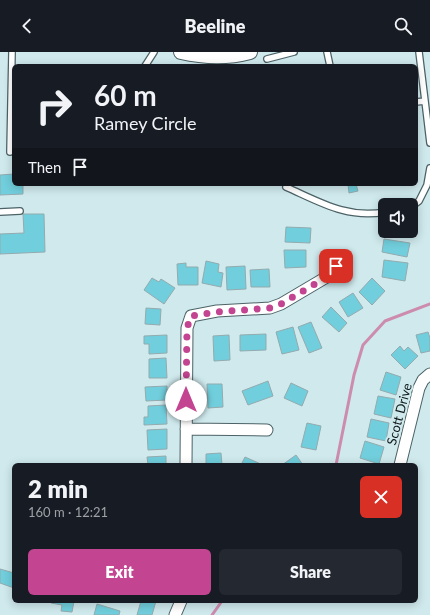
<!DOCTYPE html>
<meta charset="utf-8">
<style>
body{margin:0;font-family:Lato,sans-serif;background:#242831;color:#f1f3f6;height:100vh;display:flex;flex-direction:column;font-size:15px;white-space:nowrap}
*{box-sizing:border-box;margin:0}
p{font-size:13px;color:#9ea1a6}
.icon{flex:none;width:22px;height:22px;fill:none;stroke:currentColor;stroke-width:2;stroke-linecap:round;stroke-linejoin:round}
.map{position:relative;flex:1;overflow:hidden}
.sheet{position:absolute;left:12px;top:411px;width:406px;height:140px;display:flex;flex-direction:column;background:#171b24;border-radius:6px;box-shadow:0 2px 10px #0003}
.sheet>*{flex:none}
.top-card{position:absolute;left:12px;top:12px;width:406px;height:122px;border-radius:6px;box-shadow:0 2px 10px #0003;background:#171b24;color:#f1f3f6;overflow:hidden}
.controls{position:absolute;left:378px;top:146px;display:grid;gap:8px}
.controls a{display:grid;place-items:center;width:40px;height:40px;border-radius:6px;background:#171b24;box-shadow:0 2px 10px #0003;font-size:20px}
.pin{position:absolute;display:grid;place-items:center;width:34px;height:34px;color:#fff;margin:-17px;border-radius:8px;box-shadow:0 2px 6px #0006}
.me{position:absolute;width:44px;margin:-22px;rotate:0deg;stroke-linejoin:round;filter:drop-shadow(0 0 3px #0008)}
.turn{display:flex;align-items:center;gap:14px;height:84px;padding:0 16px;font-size:18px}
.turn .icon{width:52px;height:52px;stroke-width:2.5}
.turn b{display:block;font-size:28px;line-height:34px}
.then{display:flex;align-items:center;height:38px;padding:0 16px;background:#0003;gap:8px;font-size:15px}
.round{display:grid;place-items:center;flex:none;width:42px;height:42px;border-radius:6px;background:#242831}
.overview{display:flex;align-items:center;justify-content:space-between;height:68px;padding:0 16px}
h1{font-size:24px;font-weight:800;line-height:30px}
.primary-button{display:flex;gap:8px;margin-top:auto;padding:8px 16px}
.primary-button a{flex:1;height:46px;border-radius:6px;background:#c34490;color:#fff;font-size:16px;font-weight:800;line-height:46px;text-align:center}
.primary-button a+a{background:#242831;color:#f1f3f6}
header{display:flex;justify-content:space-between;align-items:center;height:52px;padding:0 16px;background:#171b24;font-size:18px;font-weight:800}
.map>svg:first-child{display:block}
</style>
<header><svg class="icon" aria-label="back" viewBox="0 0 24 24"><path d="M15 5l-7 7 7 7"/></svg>Beeline<svg class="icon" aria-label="search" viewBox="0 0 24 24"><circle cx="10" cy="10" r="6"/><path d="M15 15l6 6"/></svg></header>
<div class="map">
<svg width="430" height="563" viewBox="0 0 430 563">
<rect width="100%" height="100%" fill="#cfe9ed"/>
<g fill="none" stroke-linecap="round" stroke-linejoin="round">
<!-- stream -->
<path stroke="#cd8cae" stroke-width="3" d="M336,413L354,323L363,293L385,269L430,252
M212,563L222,549"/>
</g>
<!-- building -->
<path fill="#71cedc" stroke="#93abaf" d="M14,122V132H23V142L0,143V123Z
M348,132H356L358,139L349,141Z
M23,162H44L45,200L0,202V182L24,181Z
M286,175L311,176L310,191L285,190Z
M384,187L410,191L407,205L382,200Z
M284,198H306V215L285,216Z
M384,208L408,211L405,229L382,225Z
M206,209L219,212L218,220L223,221L221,235L202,231Z
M186,211V215H198V233H178L177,212Z
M245,214L246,237L227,238L226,215Z
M269,217L270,235H251L250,218Z
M152,226L159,230L161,227L175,236L164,252L144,238Z
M372,226L385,239L372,253L359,240Z
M353,241L363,256L348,265L339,250Z
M331,255L347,271L339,280L322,265Z
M146,256L161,257L160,273L145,272Z
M311,270L322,296L309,301L298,275Z
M293,275L299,298L282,302L276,280Z
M428,280L430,286V299L421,301L416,283Z
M266,282V298L240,299V283Z
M167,283V301L149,302V292H144V284Z
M229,283L230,308L214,309L213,284Z
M400,294L404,299L408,295L418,304L405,317L391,303Z
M166,306L167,326H149V307Z
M386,320L401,325L396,343L380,338Z
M268,329L273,344L248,353L242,339Z
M291,331L308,339L302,354L284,346Z
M207,332H222L223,355L208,356Z
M167,334V348L146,349L145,335Z
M378,344L395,347L391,366L374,362Z
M166,353L167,372L144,373V365H148V354Z
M371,367L389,371L386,389L367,385Z
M307,371L321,374L316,398L301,395Z
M167,377V397L148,398L147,378Z
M365,389L384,395L379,412L360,406Z
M221,401L222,413H206V402Z
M296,403L303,413H282Z
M166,404V413H148L147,405Z
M245,405L263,413H241Z
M0,517L14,521V536L0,531Z
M51,549H74L72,560L61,559L62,553L51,551Z
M141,549H156L152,563H137Z
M97,552L120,559L119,563H94Z"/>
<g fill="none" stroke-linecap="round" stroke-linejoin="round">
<!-- service casing -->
<g stroke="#4c6266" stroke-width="8">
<path id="service" d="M327,0L330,14
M267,7L294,0
M145,14L154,0
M425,49L430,91
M416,50L425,49L419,0
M10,100L12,0
M286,135C320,150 347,167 385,160
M411,155L419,149L427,133L430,116
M0,160L20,159"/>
</g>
<!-- minor casing -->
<g stroke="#4c6266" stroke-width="13">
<path id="minor" d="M186,377L267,378
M186,413L187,276L191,264L217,259L270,256L281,252L325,226L336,214
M400,413L419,336L423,328L430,322
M175,563L181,549"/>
</g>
<!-- tertiary casing -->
<g stroke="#4c6266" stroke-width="16">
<path id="tertiary" d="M181,0C203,5 228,6 250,0"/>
</g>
<!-- service -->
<use href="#service" stroke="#fff" stroke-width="5.5"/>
<!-- minor -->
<use href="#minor" stroke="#fff" stroke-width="11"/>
<!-- tertiary -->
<use href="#tertiary" stroke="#fff" stroke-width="14"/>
</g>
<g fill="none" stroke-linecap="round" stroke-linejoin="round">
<!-- route -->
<path stroke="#c34490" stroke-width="7" stroke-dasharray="0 12.6" d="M186,348L187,276L191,264L216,260L270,256L281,252L325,226L336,214"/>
</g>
<g text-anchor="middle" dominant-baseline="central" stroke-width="4" stroke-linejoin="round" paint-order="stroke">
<!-- street labels -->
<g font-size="13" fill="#0f1819" stroke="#cfe9ed">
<text transform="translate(399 362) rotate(-75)">Scott Drive</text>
</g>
</g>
</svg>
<div class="controls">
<a><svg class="icon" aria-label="sound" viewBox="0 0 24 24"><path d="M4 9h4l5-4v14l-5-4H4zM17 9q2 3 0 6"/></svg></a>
</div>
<div class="pin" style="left:336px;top:214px;background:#d93025"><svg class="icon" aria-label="arrive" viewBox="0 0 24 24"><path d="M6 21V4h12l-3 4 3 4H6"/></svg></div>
<svg class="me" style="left:186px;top:348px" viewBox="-20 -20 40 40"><circle r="19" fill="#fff"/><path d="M0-13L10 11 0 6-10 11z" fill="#c34490"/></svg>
<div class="top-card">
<div class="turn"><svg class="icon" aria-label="right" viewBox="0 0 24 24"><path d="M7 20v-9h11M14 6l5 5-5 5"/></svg><div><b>60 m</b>Ramey Circle</div></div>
<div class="then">Then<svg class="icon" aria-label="arrive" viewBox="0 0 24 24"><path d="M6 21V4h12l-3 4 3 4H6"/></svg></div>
</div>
<section class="sheet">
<div class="overview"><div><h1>2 min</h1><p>160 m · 12:21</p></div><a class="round" style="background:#d93025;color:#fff"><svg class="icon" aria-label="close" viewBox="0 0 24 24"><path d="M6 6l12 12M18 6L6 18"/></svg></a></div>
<div class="primary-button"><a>Exit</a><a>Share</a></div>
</section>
</div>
